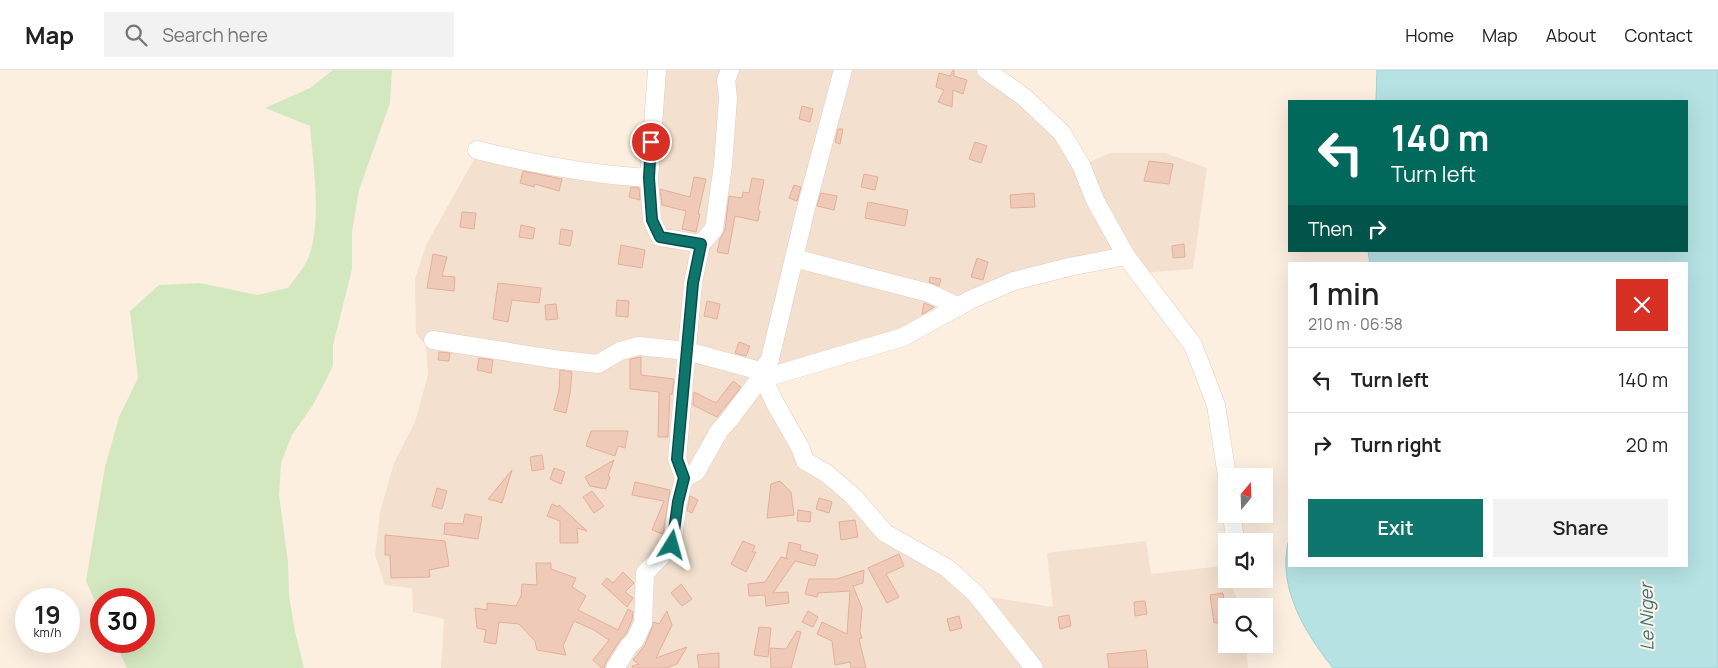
<!DOCTYPE html>
<meta charset="utf-8">
<style>
body{margin:0;font-family:Manrope,sans-serif;background:#f2f2f2;color:#222;height:100vh;display:flex;flex-direction:column;font-size:19px;white-space:nowrap}
*{box-sizing:border-box;margin:0}
p{font-size:16px;color:#767676}
.icon{flex:none;width:28px;height:28px;fill:none;stroke:currentColor;stroke-width:2;stroke-linecap:round;stroke-linejoin:round}
.map{position:relative;flex:1;overflow:hidden}
.details{position:absolute;left:1288px;top:192px;width:400px;height:305px;display:flex;flex-direction:column;background:#fff;border-radius:0px;box-shadow:0 5px 20px #0002}
.details>*{flex:none}
.guide{position:absolute;left:1288px;top:30px;width:400px;height:152px;border-radius:0px;box-shadow:0 5px 20px #0002;background:#00695c;color:#fff;overflow:hidden}
.needle{width:32px;rotate:19deg}
.tools{position:absolute;left:1218px;top:398px;display:grid;gap:10px}
.tools a{display:grid;place-items:center;width:55px;height:55px;border-radius:0px;background:#fff;box-shadow:0 5px 20px #0002;font-size:25px}
.speed{position:absolute;left:15px;top:518px;display:flex;gap:10px;font-size:25px;font-weight:700;text-align:center}
.speed>*{display:grid;place-content:center;width:65px;height:65px;border-radius:50%;background:#fff;box-shadow:0 5px 20px #0002;line-height:1}
.speed small{font-size:12px;font-weight:400}
.speed .limit{border:8px solid #d22;background:#fff;color:#111}
.pin{position:absolute;display:grid;place-items:center;width:42px;height:42px;color:#fff;margin:-21px;border:2px solid #fff;border-radius:50%;box-shadow:0 1px 5px #0007}
.me{position:absolute;width:55px;margin:-28px;rotate:8deg;stroke-linejoin:round;filter:drop-shadow(0 0 4px #0008)}
.turn{display:flex;align-items:center;gap:18px;height:105px;padding:0 20px;font-size:22px}
.turn .icon{width:65px;height:65px;stroke-width:2.5}
.turn b{display:block;font-size:35px;line-height:42px}
.then{display:flex;align-items:center;height:48px;padding:0 20px;background:#0003;gap:10px;font-size:19px}
.round{display:grid;place-items:center;flex:none;width:52px;height:52px;border-radius:0px;background:#f2f2f2}
.headline{display:flex;align-items:center;justify-content:space-between;height:85px;padding:0 20px}
h1{font-size:30px;font-weight:600;line-height:38px}
.action{display:flex;gap:10px;margin-top:auto;padding:10px 20px}
.action a{flex:1;height:58px;border-radius:0px;background:#0f766e;color:#fff;font-size:20px;font-weight:600;line-height:58px;text-align:center}
.action a+a{background:#f2f2f2;color:#222}
ul{padding:0;list-style:none}
li{display:flex;align-items:center;gap:15px;height:65px;padding:0 20px;border-top:1px solid #e0e0e0}
li div{flex:1}
li b{display:block;font-size:19px}
li em{font-style:normal}
header{display:flex;align-items:center;gap:30px;box-sizing:border-box;height:70px;padding:0 25px;background:#fff;border-bottom:1px solid #e0e0e0}
header strong{font-size:24px}
nav{display:flex;gap:28px;margin-inline-start:auto;font-size:18px}
.search{width:350px;height:45px;background:#f2f2f2;display:flex;align-items:center;gap:12px;box-sizing:border-box;padding:0 18px;border-radius:0px;color:#767676;font-size:19px}
.map>svg:first-child{display:block}
</style>
<header>
<strong>Map</strong>
<div class="search"><svg class="icon" aria-label="search" viewBox="0 0 24 24"><circle cx="10" cy="10" r="6"/><path d="M15 15l6 6"/></svg>Search here</div>
<nav><a>Home</a><a>Map</a><a>About</a><a>Contact</a></nav>
</header>
<div class="map">
<svg width="1718" height="598" viewBox="0 0 1718 598">
<rect width="100%" height="100%" fill="#fcefe0"/>
<!-- residential -->
<path fill="#f3e0cf" d="M660,0H984L1024,28L1080,96L1110,83H1165L1207,98L1193,199L1141,203L1127,186L1069,195L934,249L762,302L803,391L975,525L1053,537L1047,483L1146,471L1151,504L1222,496L1226,504V509H1228L1241,536H1226V574H1246L1248,598H441L444,549L413,542L412,518L385,515L375,485L380,442L394,393L415,352L428,305L426,275L416,264L415,209L426,175L477,84L652,110Z"/>
<!-- green -->
<path fill="#d4e8c0" d="M333,0H392L390,33L359,120L352,162V199L333,275V296L313,335L292,365L281,393L279,425L288,492L289,526L295,561L304,598H127L114,571H144V529H101V545L86,511L105,397L119,347L138,308L130,241L159,215L200,213L257,225L288,218C295,208 305,197 309,186C322,149 313,95 310,56L265,38L310,18Z"/>
<!-- water -->
<path fill="#b6e2e4" stroke="#9cd2d6" d="M1377,0H1718V598H1333C1305,563 1276,516 1289,469V496H1686V194H1370L1368,181H1686V31H1376Z"/>
<!-- building -->
<path fill="#f0cab9" stroke="#e3af99" d="M953,0H954V6L967,10L963,24L953,20L952,37L938,32L944,20L936,17L939,3L950,6Z
M802,36L813,39L810,52L799,49Z
M838,59H843L840,74L835,72Z
M975,72L987,76L981,93L969,89Z
M1149,91L1173,94L1169,114L1144,111Z
M523,101L562,109L559,121L535,114L534,117L520,113Z
M864,104L878,107L875,120L861,117Z
M694,107L706,109L698,144H700L696,162L682,159L686,141L662,135L660,119L690,127Z
M752,108L764,110L758,140L760,141L758,151L735,146L728,184L717,182L720,169L725,160L729,126L742,128L743,122L749,123Z
M794,115L801,117L797,131L789,128Z
M631,117L639,118L640,130L629,127Z
M821,123L837,126L834,140L817,136Z
M1034,123L1035,137L1011,138L1010,125Z
M868,132L908,140L905,156L865,148Z
M462,142L476,143L474,159L460,157Z
M521,155L535,158L533,169L519,167Z
M561,159L573,161L570,176L559,174Z
M1184,174L1185,187L1173,188L1172,176Z
M621,175L645,180L642,198L618,194Z
M433,184L447,187L442,206L455,207L454,221L427,218Z
M977,188L988,192L983,210L971,207Z
M930,207L941,209L939,216L929,212Z
M498,213L541,218L539,233L512,230L508,252L493,249Z
M617,230L629,231L628,247L616,246Z
M707,231L720,234L717,249L704,246Z
M924,233L934,237L923,244H922Z
M556,234L558,249L546,250L545,235Z
M739,272L750,276L746,286L735,283Z
M439,282L450,283L449,291L438,290Z
M641,287V305L674,309L672,325L670,323L668,367H658L659,322L630,319V289Z
M479,288L493,290L491,303L477,300Z
M560,300L572,302L570,324L566,343L554,340L559,320Z
M733,311L741,317L717,347L693,335L694,322L716,333Z
M591,361H628L625,378L618,376L615,386L586,376Z
M542,385L544,399L532,401L530,387Z
M614,390L608,406L610,407L606,419L590,416L585,407Z
M554,398L565,402L561,414L550,409Z
M512,400L502,433L488,429Z
M780,411L791,422L794,445L767,448L771,414Z
M635,412L670,420L663,464L652,460L664,431L632,425Z
M437,418L447,421L442,439L432,436Z
M592,421L604,436L594,443L583,427Z
M690,426L698,430L692,443L687,441Z
M819,428L832,432L829,443L816,439Z
M552,434L559,437V435L587,461L577,458L578,473H560V451L547,446Z
M798,440L811,442L810,452L797,451Z
M465,444L482,447L478,469L444,464L445,453L463,454Z
M855,450L858,467L841,470L839,452Z
M385,465L445,471L449,496L429,500L430,507L391,508L390,485H385Z
M743,471L755,476L752,482H756L746,502L731,494Z
M789,472L801,475L800,480L818,485L815,496L795,491L773,523L788,522L789,533L766,536L765,525L749,526L748,514L765,512L781,487L788,489L786,488Z
M899,484L904,496L886,504L899,527L887,533L868,498Z
M536,493H551V499L576,508L572,517L586,526L578,540L618,560L628,539L633,542L632,550L626,564L620,570L606,592L604,598H602L593,590L609,570L594,560L574,551L563,576L566,585L537,580L535,571L519,554L499,552L496,574L484,572L486,560L477,558L475,538L487,540V533L516,536L521,526L522,514L537,515Z
M864,500L863,513L853,516L862,538L860,562L862,568L859,569L866,598H851L850,592L835,595L832,571L817,564L822,552L847,564L850,521L818,523L817,527L805,524L809,509H837Z
M623,502L634,513L625,522L633,528L627,537L602,514L607,508L613,513Z
M681,514L692,529L682,536L671,523Z
M1223,523L1226,552L1214,553L1210,525Z
M1145,531L1147,544L1135,546L1134,532Z
M667,541L672,555L656,588L687,577L677,594L666,598H633L632,596L639,594L633,590L645,575L654,552L659,554Z
M808,541L818,547L813,557L802,552Z
M1069,545L1071,556L1060,559L1058,547Z
M959,546L962,558L950,561L947,549Z
M759,557L771,558L768,587L754,585Z
M797,561L801,562L791,598H771L770,578L786,579Z
M1146,580L1148,598H1109L1107,584Z
M719,583V598H699L697,585Z"/>
<g fill="none" stroke-linecap="round" stroke-linejoin="round">
<!-- minor casing -->
<g stroke="#e1ccc0" stroke-width="19">
<path id="minor" d="M657,0L649,108L652,150L660,167L701,174
M986,0L1024,27L1062,63L1081,95L1095,130L1126,186L1193,275L1216,335L1227,406
M477,80C533,94 592,105 649,108
M794,188L929,223L959,237
M433,270L553,289L598,294L620,281L639,276L687,281L775,305L903,267L970,230L1014,211L1069,197L1126,186
M761,303L775,333L801,379L805,391L826,403L853,426L885,463L947,498L976,524L1034,598
M684,408L696,402L719,361L729,350L756,314L761,303L770,289L806,138L843,0
M1232,444L1235,471
M615,598L629,576L635,570L643,553L645,503L672,475L678,432L684,408L677,389L693,213L701,174L714,159L723,95L728,28L726,10L730,0"/>
</g>
<!-- minor -->
<use href="#minor" stroke="#fff" stroke-width="18"/>
</g>
<g fill="none" stroke-linecap="round" stroke-linejoin="round">
<!-- route casing -->
<g stroke="#0a4d48" stroke-width="12">
<path id="route" d="M651,72L649,108L652,150L660,167L701,174L693,213L677,389L684,408L678,432L672,475"/>
</g>
<!-- route -->
<use href="#route" stroke="#0f766e" stroke-width="9"/>
</g>
<g text-anchor="middle" dominant-baseline="central" stroke-width="4" stroke-linejoin="round" paint-order="stroke">
<!-- water labels -->
<g font-size="18" font-style="italic" fill="#3c7378" stroke="#fff3e6">
<text transform="translate(1646 547) rotate(-91)">Le Niger</text>
</g>
</g>
</svg>
<div class="tools">
<a><svg class="needle" viewBox="-14 -14 28 28"><path d="M0-13l5 13h-10z" fill="#e53935"/><path d="M0 13l5-13h-10z" fill="#767676"/></svg></a>
<a><svg class="icon" aria-label="sound" viewBox="0 0 24 24"><path d="M4 9h4l5-4v14l-5-4H4zM17 9q2 3 0 6"/></svg></a>
<a><svg class="icon" aria-label="search" viewBox="0 0 24 24"><circle cx="10" cy="10" r="6"/><path d="M15 15l6 6"/></svg></a>
</div>
<div class="speed"><div>19<small>km/h</small></div><div class="limit">30</div></div>
<div class="pin" style="left:651px;top:72px;background:#d93025"><svg class="icon" aria-label="arrive" viewBox="0 0 24 24"><path d="M6 21V4h12l-3 4 3 4H6"/></svg></div>
<svg class="me" style="left:672px;top:475px" viewBox="-20 -20 40 40"><path d="M0-17L14 15 0 8-14 15z" fill="#0f766e" stroke="#fff" stroke-width="4"/></svg>
<div class="guide">
<div class="turn"><svg class="icon" aria-label="left" viewBox="0 0 24 24"><path d="M17 20v-9H6M10 6l-5 5 5 5"/></svg><div><b>140 m</b>Turn left</div></div>
<div class="then">Then<svg class="icon" aria-label="right" viewBox="0 0 24 24"><path d="M7 20v-9h11M14 6l5 5-5 5"/></svg></div>
</div>
<section class="details">
<div class="headline"><div><h1>1 min</h1><p>210 m · 06:58</p></div><a class="round" style="background:#d93025;color:#fff"><svg class="icon" aria-label="close" viewBox="0 0 24 24"><path d="M6 6l12 12M18 6L6 18"/></svg></a></div>
<ul>
<li><svg class="icon" aria-label="left" viewBox="0 0 24 24"><path d="M17 20v-9H6M10 6l-5 5 5 5"/></svg><div><b>Turn left</b></div><em>140 m</em></li>
<li><svg class="icon" aria-label="right" viewBox="0 0 24 24"><path d="M7 20v-9h11M14 6l5 5-5 5"/></svg><div><b>Turn right</b></div><em>20 m</em></li>
</ul>
<div class="action"><a>Exit</a><a>Share</a></div>
</section>
</div>
